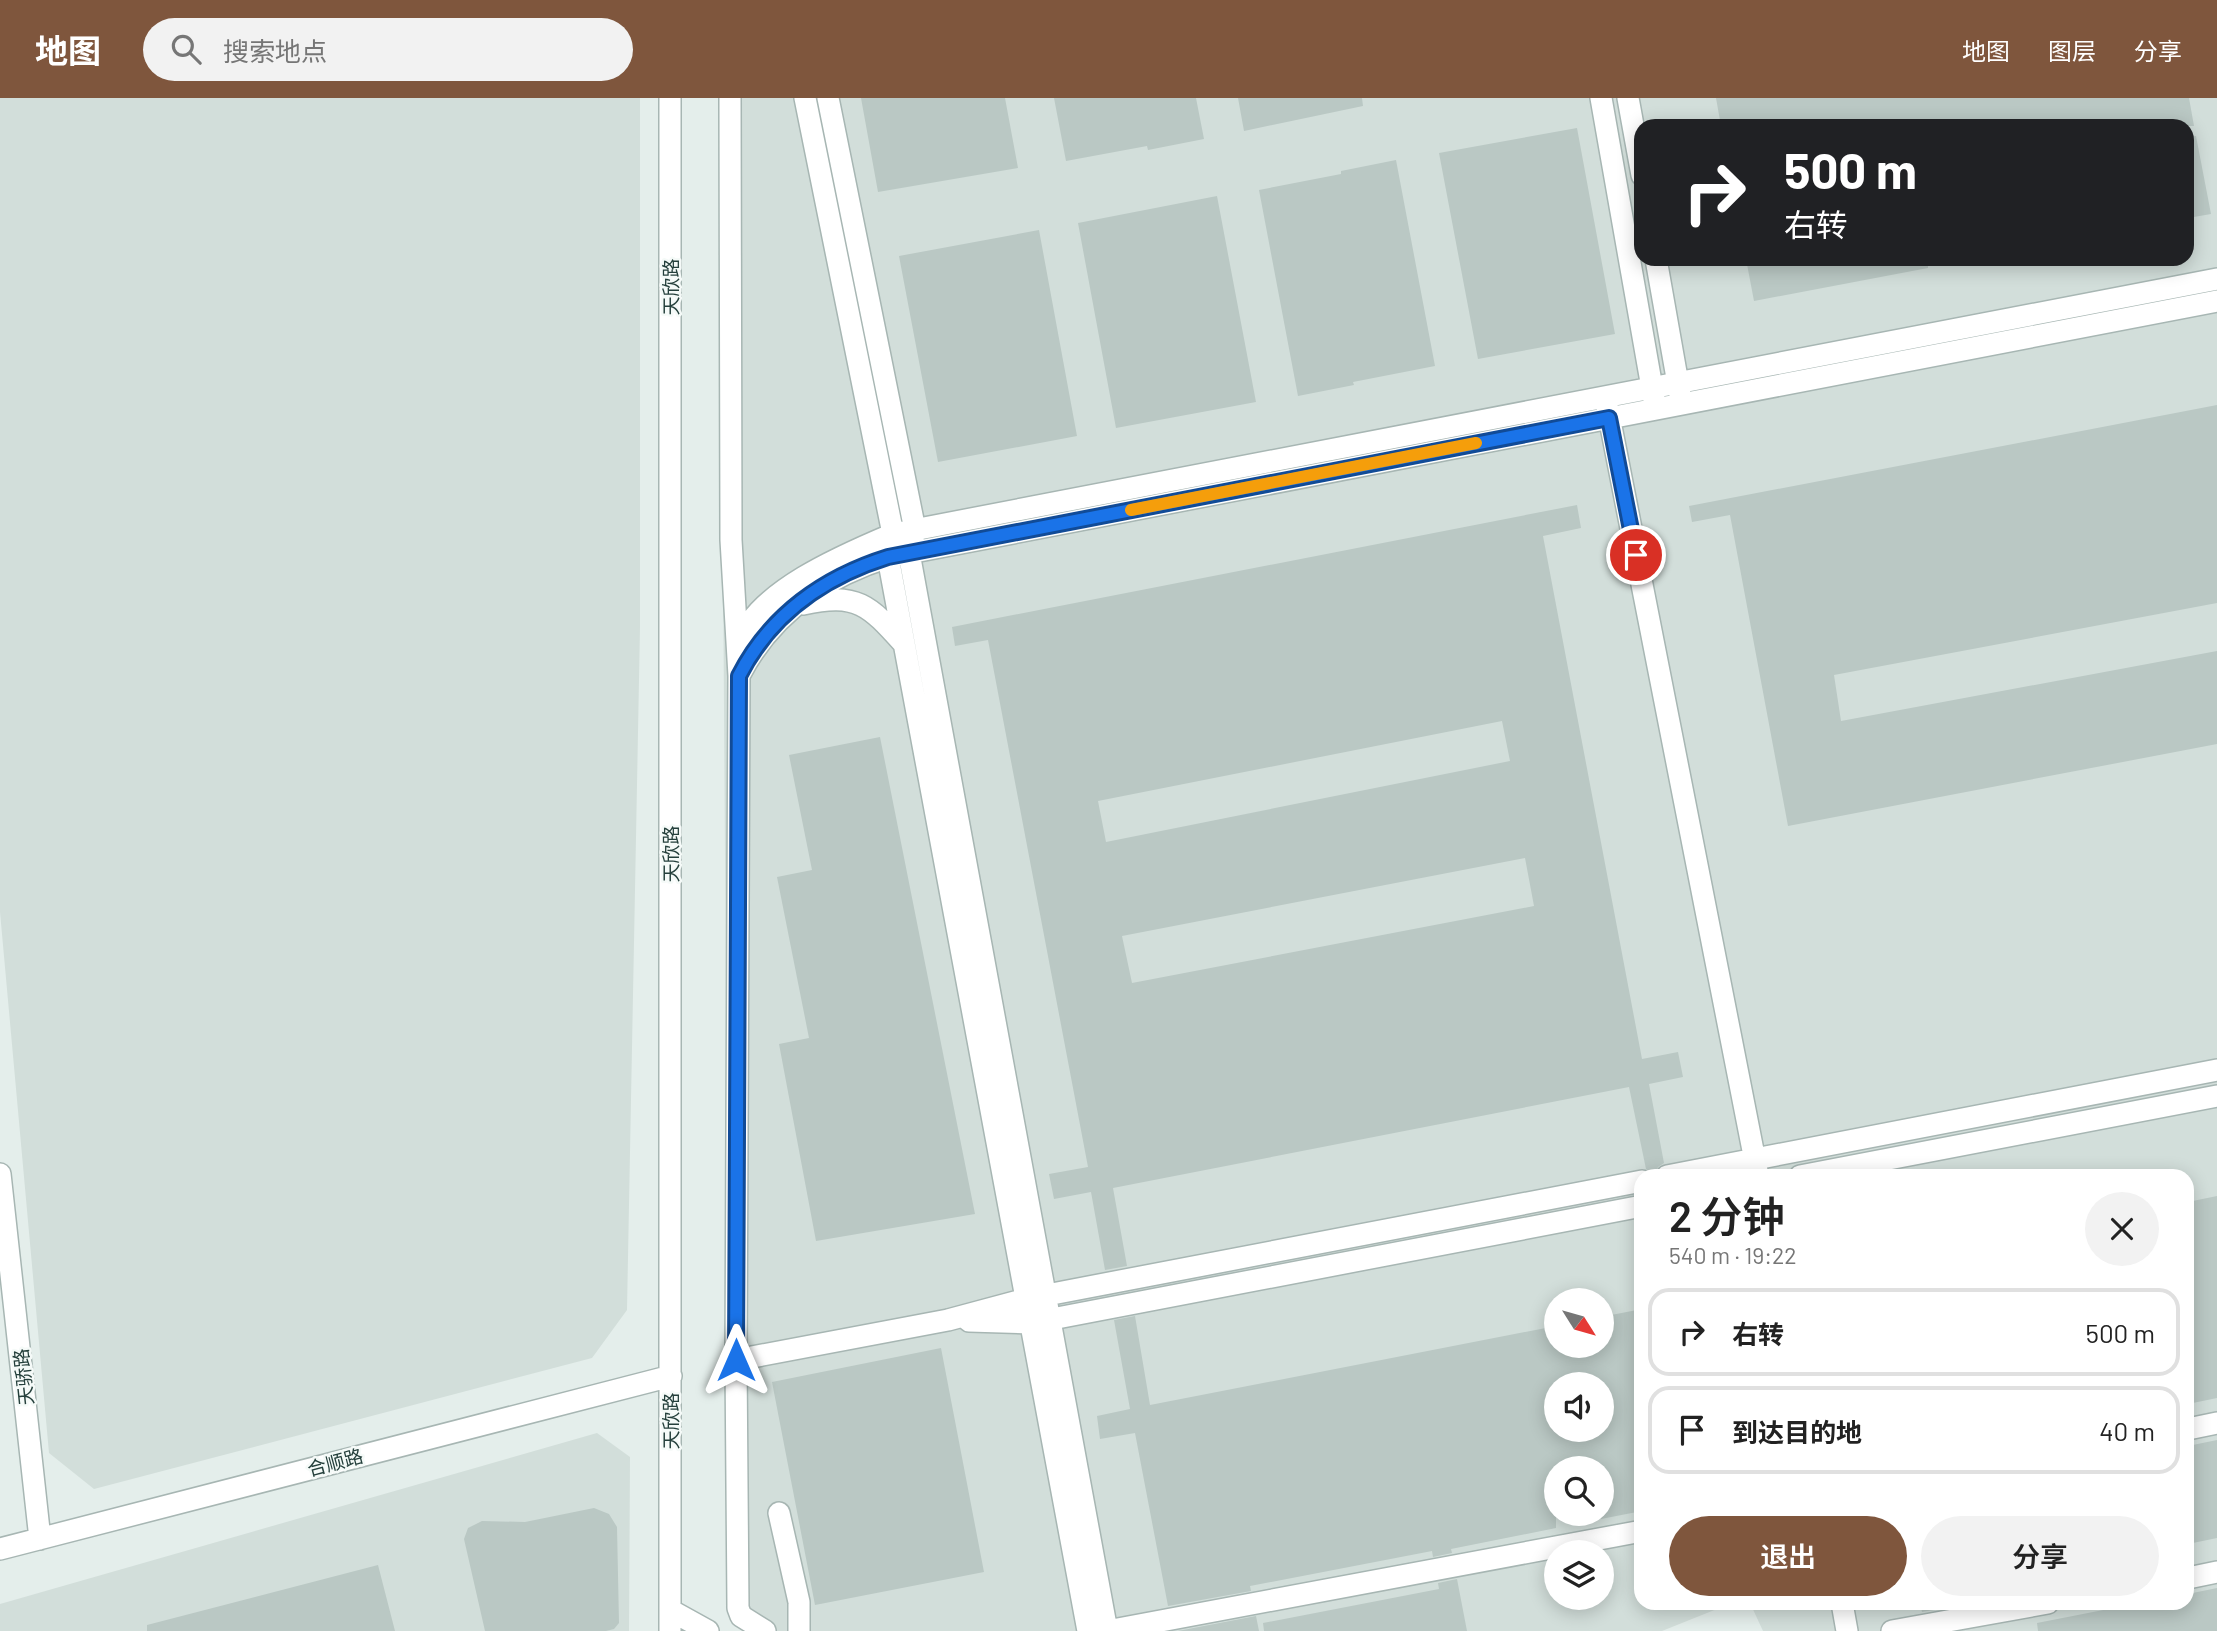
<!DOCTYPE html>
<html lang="zh">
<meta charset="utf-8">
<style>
body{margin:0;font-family:Barlow,"Noto Sans SC",sans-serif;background:#f2f2f2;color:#222;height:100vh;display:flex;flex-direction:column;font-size:26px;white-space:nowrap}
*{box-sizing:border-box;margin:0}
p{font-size:23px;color:#767676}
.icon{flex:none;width:38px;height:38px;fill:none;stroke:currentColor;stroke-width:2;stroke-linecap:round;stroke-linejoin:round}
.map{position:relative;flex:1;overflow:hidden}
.drawer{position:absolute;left:1634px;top:1071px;width:560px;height:441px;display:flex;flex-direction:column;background:#fff;border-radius:21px;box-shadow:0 4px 18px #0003}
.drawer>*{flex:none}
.guide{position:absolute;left:1634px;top:21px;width:560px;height:147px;border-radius:21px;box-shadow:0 4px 18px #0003;background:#202124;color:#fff;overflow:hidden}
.needle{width:46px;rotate:127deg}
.buttons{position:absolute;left:1544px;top:1190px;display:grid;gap:14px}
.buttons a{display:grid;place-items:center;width:70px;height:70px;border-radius:50%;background:#fff;box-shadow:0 4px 18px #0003;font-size:35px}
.pin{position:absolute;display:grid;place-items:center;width:60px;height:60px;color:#fff;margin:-30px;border:4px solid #fff;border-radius:50%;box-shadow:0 2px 7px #0007}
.me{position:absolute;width:77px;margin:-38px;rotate:0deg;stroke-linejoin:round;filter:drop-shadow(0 0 5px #0008)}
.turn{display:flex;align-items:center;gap:24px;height:147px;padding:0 35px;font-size:32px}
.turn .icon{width:91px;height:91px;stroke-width:2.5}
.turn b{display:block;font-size:49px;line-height:60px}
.round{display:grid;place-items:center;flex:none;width:74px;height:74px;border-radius:37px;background:#f2f2f2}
.head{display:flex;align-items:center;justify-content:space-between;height:119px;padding:0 35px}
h1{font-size:42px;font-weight:600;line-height:52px}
.primary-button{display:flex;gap:14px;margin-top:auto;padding:14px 35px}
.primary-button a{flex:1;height:80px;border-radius:42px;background:#7f563d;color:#fff;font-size:28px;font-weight:600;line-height:80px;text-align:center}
.primary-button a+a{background:#f2f2f2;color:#222}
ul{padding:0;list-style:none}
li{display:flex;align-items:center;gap:21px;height:88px;margin:0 14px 10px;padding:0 21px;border:4px solid #e0e0e0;border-radius:21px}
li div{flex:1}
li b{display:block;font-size:26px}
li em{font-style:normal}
header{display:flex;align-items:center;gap:42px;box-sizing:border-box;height:98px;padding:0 35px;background:#7f563d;color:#fff}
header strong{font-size:33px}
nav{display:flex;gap:38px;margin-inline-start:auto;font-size:24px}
.search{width:490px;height:63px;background:#f2f2f2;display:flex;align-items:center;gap:18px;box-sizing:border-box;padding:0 24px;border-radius:38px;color:#767676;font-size:26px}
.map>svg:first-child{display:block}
</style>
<header>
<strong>地图</strong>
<div class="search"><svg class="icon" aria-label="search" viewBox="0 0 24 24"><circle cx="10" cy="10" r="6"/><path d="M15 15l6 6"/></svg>搜索地点</div>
<nav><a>地图</a><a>图层</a><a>分享</a></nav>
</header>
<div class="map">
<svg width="2217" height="1533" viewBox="0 0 2217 1533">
<rect width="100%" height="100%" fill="#e4eeeb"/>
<!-- built -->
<path fill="#d2deda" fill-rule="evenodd" d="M0,0H640V529L627,1212L592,1260L94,1391L49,1355L0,814Z
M720,0H2217V1533H1763L1750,1505H2188V1078H1642V1505H1732L1662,1533H751L730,1520ZM1642,28H2188V161H1642ZM1556,1202H1601V1248H1556ZM1556,1286H1601V1332H1556ZM1556,1370H1601V1416H1556ZM1556,1454H1601V1500H1556Z
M597,1335L630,1359L629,1533H0V1506Z"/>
<!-- building -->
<path fill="#bac8c4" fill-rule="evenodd" d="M861,0H1005L1018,70L878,94Z
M1054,0H1196L1204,41L1148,52L1147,48L1066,63Z
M1238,0H1362L1363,8L1244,33Z
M1716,0H2189L2194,28H1721Z
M1577,30L1615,236L1478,261L1439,55Z
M2196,38L2211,116L2188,120V39Z
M1396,62L1435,268L1353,284L1354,287L1298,298L1259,92L1341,76V73Z
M1217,98L1256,304L1116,330L1078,125Z
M1039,132L1077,338L938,364L899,158Z
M1746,161H1928V170L1754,203Z
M2217,307V505L1834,577L1841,623L2217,553V646L1788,728L1730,417L1692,424L1689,408Z
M1577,407L1581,430L1543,438L1642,961L1678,954L1683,979L1649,986L1664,1065L1658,1069L1654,1078L1646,1071L1629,989L1113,1090L1127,1168L1105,1172L1091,1094L1054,1101L1049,1076L1088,1069L988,542L955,548L952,529ZM1502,623L1510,663L1106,744L1098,703ZM1525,760L1534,808L1132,885L1122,838Z
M880,639L975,1116L816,1143L779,946L809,940L777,779L812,772L789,657Z
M2217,1098V1300L2188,1306V1104Z
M1642,1211V1413L1601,1421V1370H1556V1430L1451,1451L1452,1455L1433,1459L1432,1453L1250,1488L1251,1493L1168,1508L1135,1335L1100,1341L1097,1318L1130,1311L1114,1222L1135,1218L1150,1307L1556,1228V1248H1601V1219ZM1556,1286H1601V1332H1556Z
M941,1250L984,1474L815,1507L772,1284Z
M2217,1342V1440L2188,1446V1348Z
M594,1410L609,1416L617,1429L619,1525L614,1531L606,1533H485L464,1441L468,1430L482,1423L525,1424Z
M378,1467L395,1533H147V1527Z
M1457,1481L1467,1533H1264L1263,1525L1439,1491L1438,1485Z
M2217,1490V1533H2038L2037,1525L2139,1505H2188V1496Z
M1920,1505H1974L1922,1514Z
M1256,1518L1259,1533H1178Z"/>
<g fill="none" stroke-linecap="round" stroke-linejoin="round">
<!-- minor casing -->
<g stroke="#a7b6b3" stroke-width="24">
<path id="minor" d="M670,0V1533
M730,0L731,442L739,578L736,1262L738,1510L741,1518L765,1533
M805,0L893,436L888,459L1088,1533
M828,0L915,432L909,455L1107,1533
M1601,0L1654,301
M1628,0L1642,77
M1656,161L1680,297
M1607,308L1758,1078
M803,506C857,494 869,507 904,546
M740,576C771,516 825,479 888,459L2217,203
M739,578C739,568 737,555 740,545C754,494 848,455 893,436L2217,181
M0,1076L40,1441
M1667,1078L2217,972
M1800,1078L2217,998
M969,1223L1031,1225L1642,1108
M736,1262L948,1222L1026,1201L1642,1083
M2188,1331L2217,1325
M779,1415L799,1504V1533
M0,1451L671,1278
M2188,1480L2217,1474
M1842,1505L1847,1533
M670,1512L708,1533
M1107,1533L1642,1433
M1892,1533L2048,1505"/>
</g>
<!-- minor -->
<use href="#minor" stroke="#fff" stroke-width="21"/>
</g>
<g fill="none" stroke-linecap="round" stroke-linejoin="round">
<!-- route casing -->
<g stroke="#114b97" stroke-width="18">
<path id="route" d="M736,1262L739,578C770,517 824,479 888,459L1609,320L1636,457"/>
</g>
<!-- route -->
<use href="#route" stroke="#1a73e8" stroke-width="12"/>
<!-- slow -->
<path stroke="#f59e0b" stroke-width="12" d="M1131,412L1476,345"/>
</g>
<g text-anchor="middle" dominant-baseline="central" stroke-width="5" stroke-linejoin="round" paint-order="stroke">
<!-- street labels -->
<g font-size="19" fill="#243f3b" stroke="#f5faf8">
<text transform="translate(670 189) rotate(-90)">天欣路</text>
<text transform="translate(670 756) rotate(-90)">天欣路</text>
<text transform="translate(23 1279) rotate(-96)">天骄路</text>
<text transform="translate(670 1323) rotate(-90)">天欣路</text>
<text transform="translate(335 1364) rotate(-15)">合顺路</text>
</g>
</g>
</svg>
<div class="buttons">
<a><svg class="needle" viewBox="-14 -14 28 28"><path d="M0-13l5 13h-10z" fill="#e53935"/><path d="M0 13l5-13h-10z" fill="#767676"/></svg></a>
<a><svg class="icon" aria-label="sound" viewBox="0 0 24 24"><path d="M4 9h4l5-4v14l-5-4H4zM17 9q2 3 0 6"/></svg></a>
<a><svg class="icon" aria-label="search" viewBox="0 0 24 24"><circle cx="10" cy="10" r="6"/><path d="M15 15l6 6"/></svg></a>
<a><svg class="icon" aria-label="layers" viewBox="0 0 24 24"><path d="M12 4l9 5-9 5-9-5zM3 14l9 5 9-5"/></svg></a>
</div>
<div class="pin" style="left:1636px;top:457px;background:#d93025"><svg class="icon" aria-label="arrive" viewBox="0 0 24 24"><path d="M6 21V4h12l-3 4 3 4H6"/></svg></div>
<svg class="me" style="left:736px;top:1262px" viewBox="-20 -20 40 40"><path d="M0-17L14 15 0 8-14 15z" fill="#1a73e8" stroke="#fff" stroke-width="4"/></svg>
<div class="guide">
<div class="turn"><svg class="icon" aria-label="right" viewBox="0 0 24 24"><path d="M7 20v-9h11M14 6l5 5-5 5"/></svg><div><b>500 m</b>右转</div></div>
</div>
<section class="drawer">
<div class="head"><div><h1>2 分钟</h1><p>540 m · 19:22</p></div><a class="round"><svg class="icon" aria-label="close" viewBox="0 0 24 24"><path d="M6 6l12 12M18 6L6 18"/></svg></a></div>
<ul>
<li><svg class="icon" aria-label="right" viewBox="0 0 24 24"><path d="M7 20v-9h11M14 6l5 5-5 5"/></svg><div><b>右转</b></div><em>500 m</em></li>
<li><svg class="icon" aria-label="arrive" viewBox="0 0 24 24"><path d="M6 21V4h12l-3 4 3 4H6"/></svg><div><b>到达目的地</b></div><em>40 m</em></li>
</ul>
<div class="primary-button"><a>退出</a><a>分享</a></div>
</section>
</div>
